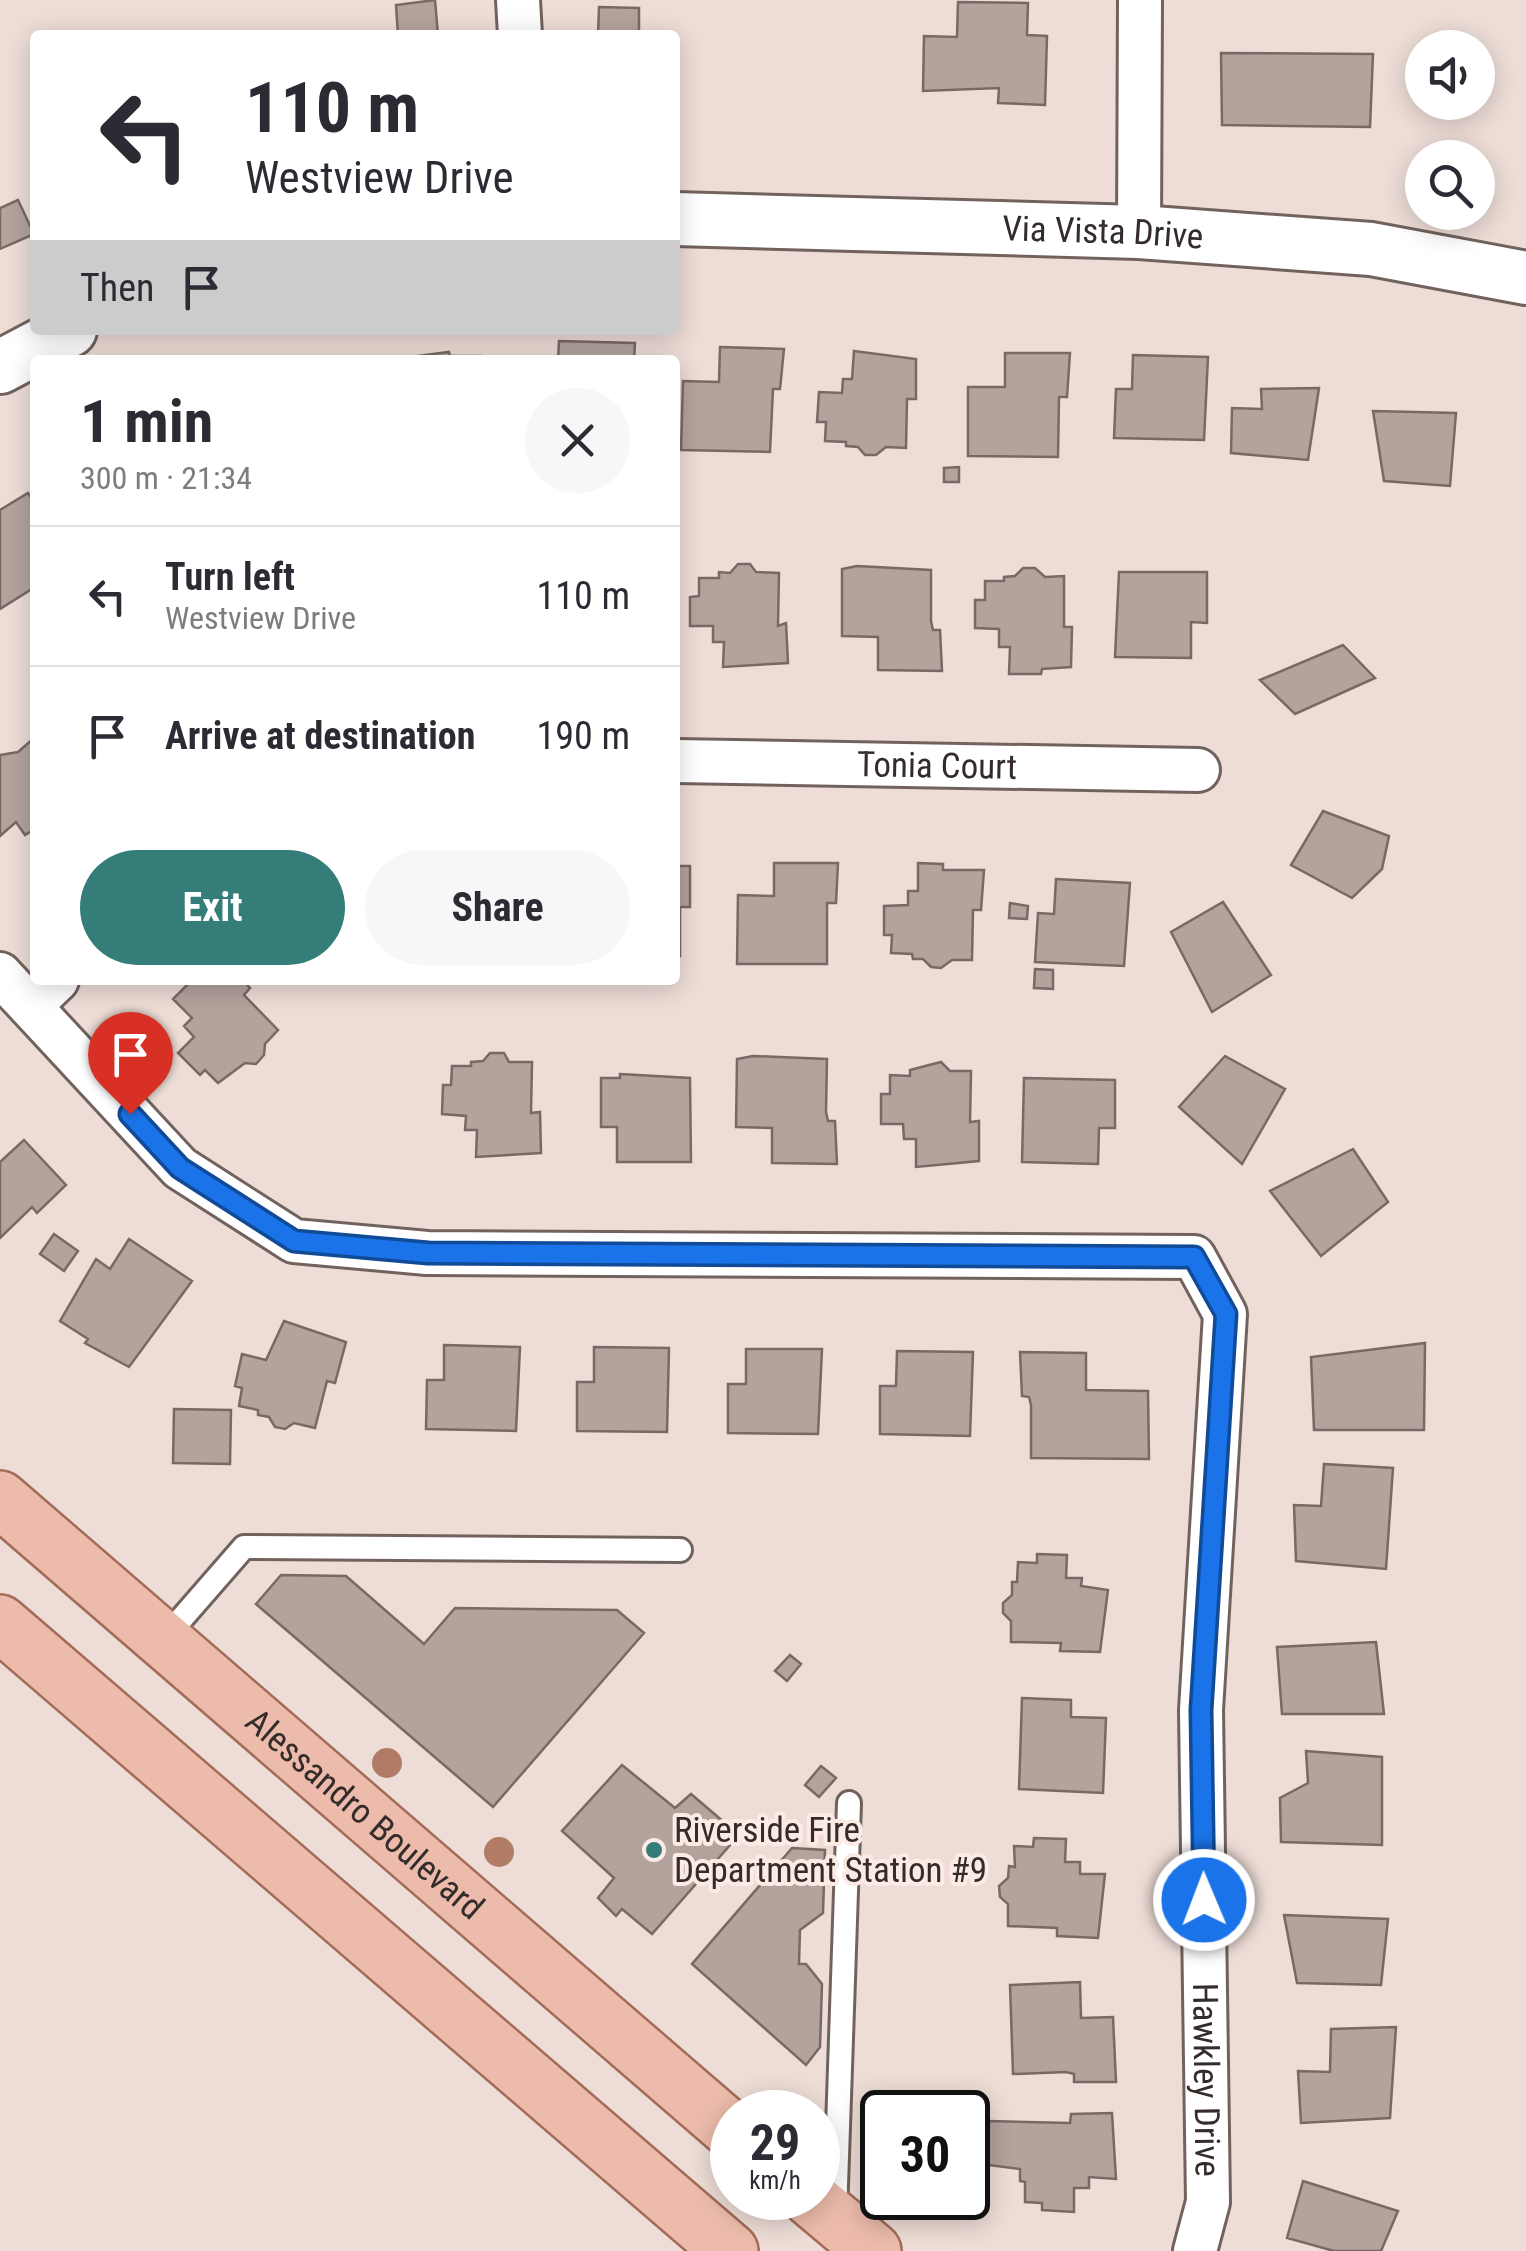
<!DOCTYPE html>
<meta charset="utf-8">
<style>
body{margin:0;font-family:"Roboto Condensed",sans-serif;background:#f7f7f7;color:#2b2b33;height:100vh;display:flex;flex-direction:column;font-size:38px;white-space:nowrap}
*{box-sizing:border-box;margin:0}
p{font-size:32px;color:#7c7c81}
.icon{flex:none;width:55px;height:55px;fill:none;stroke:currentColor;stroke-width:2;stroke-linecap:round;stroke-linejoin:round}
.map{position:relative;flex:1;overflow:hidden}
.drawer{position:absolute;left:30px;top:355px;width:650px;height:630px;display:flex;flex-direction:column;background:#fff;border-radius:10px;box-shadow:0 5px 25px #0003}
.drawer>*{flex:none}
.guide{position:absolute;left:30px;top:30px;width:650px;height:305px;border-radius:10px;box-shadow:0 5px 25px #0003;background:#fff;color:#2b2b33;overflow:hidden}
.fabs{position:absolute;left:1405px;top:30px;display:grid;gap:20px}
.fabs a{display:grid;place-items:center;width:90px;height:90px;border-radius:50%;background:#fff;box-shadow:0 5px 25px #0003;font-size:50px}
.speed{position:absolute;left:710px;top:2090px;display:flex;gap:20px;font-size:50px;font-weight:700;text-align:center}
.speed>*{display:grid;place-content:center;width:130px;height:130px;border-radius:50%;background:#fff;box-shadow:0 5px 25px #0003;line-height:1}
.speed small{font-size:25px;font-weight:400}
.speed .limit{border:5px solid #111;border-radius:15px;background:#fff;color:#111}
.pin{position:absolute;display:grid;place-items:center;width:85px;height:85px;color:#fff;margin:-102px -42px;border-radius:50% 50% 50% 0;rotate:-45deg;box-shadow:0 0 10px #0007}
.pin .icon{rotate:45deg}
.me{position:absolute;width:110px;margin:-55px;rotate:359deg;stroke-linejoin:round;filter:drop-shadow(0 0 8px #0008)}
.turn{display:flex;align-items:center;gap:35px;height:210px;padding:0 50px;font-size:45px}
.turn .icon{width:130px;height:130px;stroke-width:2.5}
.turn b{display:block;font-size:70px;line-height:85px}
.then{display:flex;align-items:center;height:95px;padding:0 50px;background:#0003;gap:20px;font-size:38px}
.round{display:grid;place-items:center;flex:none;width:105px;height:105px;border-radius:52px;background:#f7f7f7}
.overview{display:flex;align-items:center;justify-content:space-between;height:170px;padding:0 50px}
h1{font-size:60px;font-weight:700;line-height:75px}
.primary-button{display:flex;gap:20px;margin-top:auto;padding:20px 50px}
.primary-button a{flex:1;height:115px;border-radius:60px;background:#357d78;color:#fff;font-size:40px;font-weight:700;line-height:115px;text-align:center}
.primary-button a+a{background:#f7f7f7;color:#2b2b33}
ul{padding:0;list-style:none}
li{display:flex;align-items:center;gap:30px;height:140px;padding:0 50px;border-top:2px solid #e1e1e2}
li div{flex:1}
li b{display:block;font-size:38px}
li em{font-style:normal}
.map>svg:first-child{display:block}
</style>
<div class="map">
<svg width="1526" height="2251" viewBox="0 0 1526 2251">
<rect width="100%" height="100%" fill="#eeddd7"/>
<!-- building -->
<path fill="#b3a39d" stroke="#796964" stroke-width="2.5" d="M435,0L438,35H398L396,5Z
M958,2L1028,3L1027,35L1047,36L1045,105L998,103L999,88L923,91L924,36L957,37Z
M599,7L639,8V35H598Z
M1221,53L1373,54L1370,127L1222,125Z
M18,200L34,234L0,249V208Z
M559,341L635,343L634,359L558,360Z
M720,347L784,349L780,389H773L770,452L681,450L683,381L719,382Z
M854,351L916,359V399H907L906,448L886,447L876,455H865L858,447L846,446V442L825,441L826,422H817L819,392L842,393L843,379H852Z
M449,352L450,356H481V360H417V356Z
M1005,353H1070L1067,397H1059L1058,457L968,456V387H1005Z
M1133,355L1208,357L1204,440L1114,438L1116,389H1132Z
M1319,388L1308,460L1231,453L1232,408L1262,409L1261,389Z
M1373,411L1456,413L1450,486L1384,481Z
M959,467V482H944V468Z
M28,493L35,504V587L0,609V510Z
M738,564H750L756,572L779,573L778,626L786,623L788,663L723,667L724,642H713V626H690V597L699,596V578H719V572L730,573Z
M857,566L931,570V621L933,630H940L942,671L878,670V637L842,636V569Z
M1023,568H1035L1045,577L1064,576V627H1072L1071,667L1042,669L1041,674H1009L1010,647H999V629L975,628V600H985V581H1004V577L1015,576Z
M1119,572H1207V623L1191,622V658L1115,657Z
M1343,645L1375,678L1295,714L1260,680Z
M33,739L35,829L25,835L16,822L0,836V755L18,752Z
M1323,811L1389,836L1382,869L1352,898L1291,865Z
M774,863H838L836,903H827V964H737L738,895L774,896Z
M918,863L943,864V870H984L981,910H973L972,960H952L941,968L931,967L923,959H913L912,954L891,953L892,935H884V906L908,905V891H918Z
M675,866H690V907H680V956H675Z
M1056,879L1130,883L1124,966L1035,962L1038,913L1054,914Z
M1223,902L1271,975L1212,1012L1171,932Z
M1010,903L1028,906L1027,919L1009,918Z
M1035,969L1053,970V989L1034,988Z
M192,980H243L250,988L244,995L278,1030L265,1044L264,1055L256,1064L245,1063L218,1083L205,1070L200,1075L178,1053L194,1037L184,1026L192,1018L173,999Z
M490,1053H504L509,1062H532L531,1113L540,1112L541,1153L476,1157L477,1130H465L466,1116L442,1114L443,1085H451L452,1066H471V1062L483,1061Z
M753,1056L827,1059L826,1112L828,1121H835L837,1164L772,1163V1128L736,1127L737,1059Z
M1225,1056L1285,1089L1242,1164L1179,1107Z
M941,1062L950,1071H971L970,1122L979,1121V1161L916,1167V1139H904L903,1124H881V1094H890V1075L910,1076V1070Z
M620,1074L690,1078L691,1162H617V1127H601V1078H620Z
M1024,1078L1115,1080V1128H1099L1098,1164L1022,1162Z
M24,1140L66,1185L37,1213L32,1207L0,1238V1162Z
M1353,1149L1388,1202L1321,1256L1270,1191Z
M54,1234L78,1251L64,1271L40,1254Z
M129,1239L192,1281L129,1367L85,1343L88,1339L60,1321L96,1259L110,1269Z
M284,1321L346,1342L335,1383L327,1381L315,1428L294,1423L285,1429L275,1427L269,1417L258,1415V1410L239,1406L242,1388L235,1386L242,1354L266,1360Z
M1425,1343L1424,1430H1314L1311,1357Z
M444,1345L520,1347L516,1431L426,1429L427,1380H444Z
M594,1347L669,1348L667,1432L577,1431V1382H594Z
M746,1349H822L818,1434L728,1433V1384H746Z
M897,1351L973,1352L970,1436L880,1434V1386H896Z
M1020,1352L1086,1353V1390L1148,1391L1149,1459L1031,1458V1405L1029,1397L1022,1396Z
M174,1409L231,1410L230,1464L173,1463Z
M1324,1464L1393,1468L1386,1569L1296,1561L1294,1505L1321,1506Z
M1037,1554L1067,1555L1066,1578H1082L1081,1586L1108,1590L1100,1652L1060,1651L1061,1643L1011,1642V1621L1003,1613V1603L1012,1595V1582H1017L1018,1562L1037,1563Z
M281,1575L346,1576L424,1644L455,1608L617,1610L644,1633L493,1807L256,1604Z
M1376,1642L1384,1714H1282L1277,1647Z
M790,1655L801,1664L787,1681L775,1671Z
M1022,1698L1071,1700V1717L1106,1718L1103,1793L1019,1789Z
M1306,1751L1382,1757V1845L1281,1842L1280,1798L1308,1783Z
M622,1765L675,1808L691,1794L739,1835L652,1934L622,1909L616,1916L598,1898L614,1878L562,1831Z
M821,1766L836,1778L819,1797L805,1785Z
M1034,1838L1066,1839L1065,1862H1080V1874H1105L1098,1938L1057,1936V1928L1008,1926V1904L1000,1897L999,1886L1008,1878L1009,1866L1015,1867L1014,1846L1033,1847Z
M792,1848L825,1850L823,1913L800,1930L799,1964H806L822,1984L820,2047L806,2065L692,1964Z
M1284,1915L1388,1919L1381,1985L1297,1983Z
M1080,1982L1081,2018L1113,2017L1116,2082H1074V2074L1066,2072L1013,2074L1010,1985Z
M1396,2027L1390,2118L1301,2123L1298,2071L1330,2072L1331,2029Z
M1112,2113L1116,2179L1089,2177V2188H1074V2212L1042,2210V2203L1025,2202V2182L1020,2181V2169L988,2165L989,2121L1070,2123L1071,2114Z
M1303,2181L1398,2211L1381,2251H1334L1287,2238Z"/>
<g fill="none" stroke-linecap="round" stroke-linejoin="round">
<!-- service casing -->
<g stroke="#72625d" stroke-width="28">
<path id="service" d="M163,1640L244,1547L680,1550
M835,2215L849,1803"/>
</g>
<!-- minor casing -->
<g stroke="#72625d" stroke-width="48">
<g id="minor">
<path d="M518,0L520,35"/>
<path d="M1139,232L1140,0"/>
<path id="s1" d="M675,761L1198,770"/>
<path id="s2" d="M0,974L180,1168L294,1241L427,1253L1194,1257L1225,1314L1201,1710L1208,2202L1195,2251"/>
<path d="M31,1005L57,980"/>
</g>
</g>
<!-- tertiary casing -->
<g stroke="#72625d" stroke-width="58">
<g id="tertiary">
<path id="s3" d="M675,219L1139,232L1371,249L1526,278"/>
<path d="M0,367L70,330"/>
</g>
</g>
<!-- primary casing -->
<g stroke="#a36c59" stroke-width="60">
<g id="primary">
<path id="s4" d="M0,1499L732,2131"/>
<path d="M0,1623L730,2251"/>
<path d="M810,2198L873,2251"/>
</g>
</g>
<!-- service -->
<use href="#service" stroke="#fff" stroke-width="22"/>
<!-- minor -->
<use href="#minor" stroke="#fff" stroke-width="42"/>
<!-- tertiary -->
<use href="#tertiary" stroke="#fff" stroke-width="52"/>
<!-- primary -->
<use href="#primary" stroke="#ecbbab" stroke-width="55"/>
</g>
<!-- trees -->
<g fill="#b17b65">
<circle cx="387" cy="1763" r="15"/>
<circle cx="499" cy="1852" r="15"/>
</g>
<g fill="none" stroke-linecap="round" stroke-linejoin="round">
<!-- route casing -->
<g stroke="#114b97" stroke-width="25">
<path id="route" d="M130,1114L180,1168L294,1241L428,1253L1194,1257L1226,1314L1201,1710L1204,1900"/>
</g>
<!-- route -->
<use href="#route" stroke="#1a73e8" stroke-width="18"/>
</g>
<!-- markers -->
<circle fill="#357d78" stroke="#fceae4" stroke-width="4" cx="654" cy="1850" r="10"/>
<g text-anchor="middle" dominant-baseline="central" stroke-width="8" stroke-linejoin="round" paint-order="stroke">
<!-- street labels -->
<g font-size="35" fill="#332c2a" stroke="#fceae4">
<text stroke="none"><textPath href="#s3" startOffset="428">Via Vista Drive</textPath></text>
<text stroke="none"><textPath href="#s1" startOffset="262">Tonia Court</textPath></text>
<text stroke="none"><textPath href="#s4" startOffset="482">Alessandro Boulevard</textPath></text>
<text stroke="none"><textPath href="#s2" startOffset="2132">Hawkley Drive</textPath></text>
</g>
<!-- poi labels -->
<g font-size="35" fill="#332c2a" stroke="#fceae4" text-anchor="start">
<text x="674" y="1830">Riverside Fire<tspan x="674" dy="40">Department Station #9</tspan></text>
</g>
</g>
</svg>
<div class="fabs">
<a><svg class="icon" aria-label="sound" viewBox="0 0 24 24"><path d="M4 9h4l5-4v14l-5-4H4zM17 9q2 3 0 6"/></svg></a>
<a><svg class="icon" aria-label="search" viewBox="0 0 24 24"><circle cx="10" cy="10" r="6"/><path d="M15 15l6 6"/></svg></a>
</div>
<div class="speed"><div>29<small>km/h</small></div><div class="limit">30</div></div>
<div class="pin" style="left:130px;top:1114px;background:#d93025"><svg class="icon" aria-label="arrive" viewBox="0 0 24 24"><path d="M6 21V4h12l-3 4 3 4H6"/></svg></div>
<svg class="me" style="left:1204px;top:1900px" viewBox="-20 -20 40 40"><circle r="17" fill="#1a73e8" stroke="#fff" stroke-width="3"/><path d="M0-11L8 9 0 5-8 9z" fill="#fff"/></svg>
<div class="guide">
<div class="turn"><svg class="icon" aria-label="left" viewBox="0 0 24 24"><path d="M17 20v-9H6M10 6l-5 5 5 5"/></svg><div><b>110 m</b>Westview Drive</div></div>
<div class="then">Then<svg class="icon" aria-label="arrive" viewBox="0 0 24 24"><path d="M6 21V4h12l-3 4 3 4H6"/></svg></div>
</div>
<section class="drawer">
<div class="overview"><div><h1>1 min</h1><p>300 m · 21:34</p></div><a class="round"><svg class="icon" aria-label="close" viewBox="0 0 24 24"><path d="M6 6l12 12M18 6L6 18"/></svg></a></div>
<ul>
<li><svg class="icon" aria-label="left" viewBox="0 0 24 24"><path d="M17 20v-9H6M10 6l-5 5 5 5"/></svg><div><b>Turn left</b><p>Westview Drive</p></div><em>110 m</em></li>
<li><svg class="icon" aria-label="arrive" viewBox="0 0 24 24"><path d="M6 21V4h12l-3 4 3 4H6"/></svg><div><b>Arrive at destination</b></div><em>190 m</em></li>
</ul>
<div class="primary-button"><a>Exit</a><a>Share</a></div>
</section>
</div>
